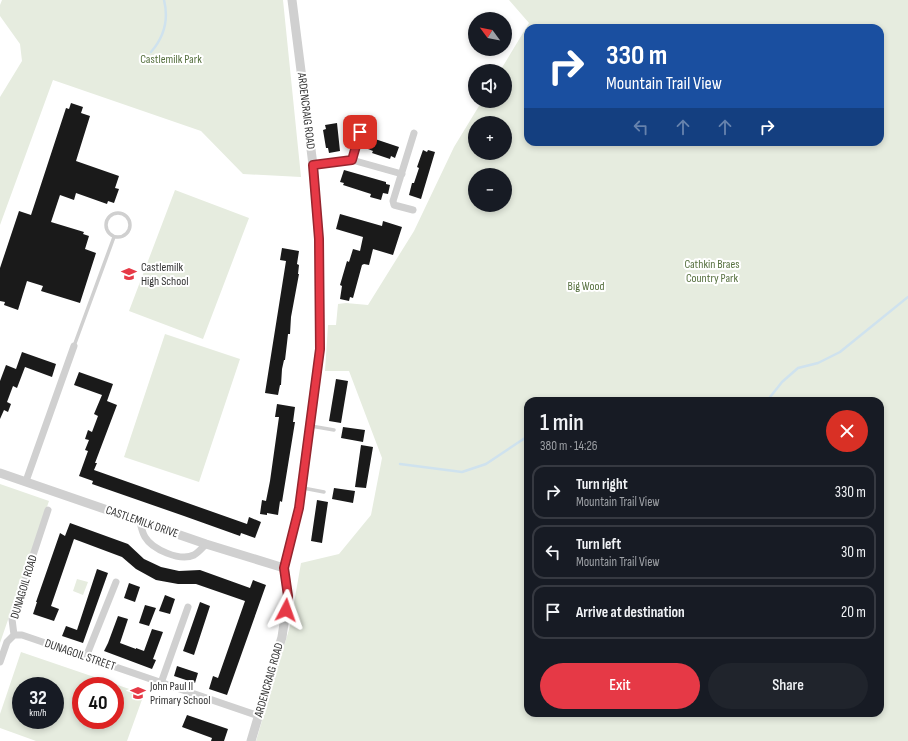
<!DOCTYPE html>
<meta charset="utf-8">
<style>
body{margin:0;font-family:"Sofia Sans Condensed",sans-serif;background:#20242c;color:#f1f3f6;height:100vh;display:flex;flex-direction:column;font-size:15px;white-space:nowrap}
*{box-sizing:border-box;margin:0}
p{font-size:13px;color:#9ea1a6}
.icon{flex:none;width:22px;height:22px;fill:none;stroke:currentColor;stroke-width:2;stroke-linecap:round;stroke-linejoin:round}
.map{position:relative;flex:1;overflow:hidden}
.drawer{position:absolute;left:524px;top:397px;width:360px;height:320px;display:flex;flex-direction:column;background:#171b24;border-radius:12px;box-shadow:0 2px 6px #0003}
.drawer>*{flex:none}
.hud{position:absolute;left:524px;top:24px;width:360px;height:122px;border-radius:12px;box-shadow:0 2px 6px #0003;background:#1a4fa0;color:#fff;overflow:hidden}
.needle{width:26px;rotate:302deg}
.buttons{position:absolute;left:468px;top:12px;display:grid;gap:8px}
.buttons a{display:grid;place-items:center;width:44px;height:44px;border-radius:50%;background:#171b24;box-shadow:0 2px 6px #0003;font-size:20px}
.speed{position:absolute;left:12px;top:677px;display:flex;gap:8px;font-size:20px;font-weight:700;text-align:center}
.speed>*{display:grid;place-content:center;width:52px;height:52px;border-radius:50%;background:#171b24;box-shadow:0 2px 6px #0003;line-height:1}
.speed small{font-size:10px;font-weight:400}
.speed .limit{border:6px solid #d22;background:#fff;color:#111}
.pin{position:absolute;display:grid;place-items:center;width:34px;height:34px;color:#fff;margin:-17px;border-radius:8px;box-shadow:0 2px 6px #0006}
.me{position:absolute;width:44px;margin:-22px;rotate:4deg;stroke-linejoin:round;filter:drop-shadow(0 0 3px #0008)}
.turn{display:flex;align-items:center;gap:14px;height:84px;padding:0 16px;font-size:18px}
.turn .icon{width:52px;height:52px;stroke-width:2.5}
.turn b{display:block;font-size:28px;line-height:34px}
.lanes{display:flex;align-items:center;height:38px;padding:0 16px;background:#0003;justify-content:center;gap:20px;direction:ltr}
.lanes .off{opacity:.35}
.round{display:grid;place-items:center;flex:none;width:42px;height:42px;border-radius:21px;background:#20242c}
.head{display:flex;align-items:center;justify-content:space-between;height:68px;padding:0 16px}
h1{font-size:24px;font-weight:600;line-height:30px}
.action{display:flex;gap:8px;margin-top:auto;padding:8px 16px}
.action a{flex:1;height:46px;border-radius:24px;background:#e63946;color:#fff;font-size:16px;font-weight:600;line-height:46px;text-align:center}
.action a+a{background:#20242c;color:#f1f3f6}
ul{padding:0;list-style:none}
li{display:flex;align-items:center;gap:12px;height:54px;margin:0 8px 6px;padding:0 8px;border:2px solid #363941;border-radius:12px}
li div{flex:1}
li b{display:block;font-size:15px}
li em{font-style:normal}
.map>svg:first-child{display:block}
</style>
<div class="map">
<svg width="908" height="741" viewBox="0 0 908 741">
<rect width="100%" height="100%" fill="#fff"/>
<!-- green -->
<path fill="#e6ecdf" fill-rule="evenodd" d="M2,0H283L301,177L243,174L201,131L53,80L0,225V97L22,61L20,44L0,16V5Z
M509,0H908V741H256L290,626L301,563L339,554L371,515L382,458L349,371H325L328,325H336L338,304L346,303L368,305L414,231L454,147L482,101H505V71H500L529,23ZM528,28H880V142H528ZM475,123H505V153H475ZM475,175H505V205H475ZM528,401H880V713H528Z
M175,190L249,218L203,339L129,311Z
M165,334L240,359L199,482L124,457Z
M0,484L49,501L0,643Z
M77,579L88,582L83,595L73,591Z
M21,652L144,694L127,741H36L0,728V714ZM21,686H55V720H21ZM81,686H115V720H81Z"/>
<g fill="none" stroke-linecap="round" stroke-linejoin="round">
<!-- stream -->
<path stroke="#cfe2ee" stroke-width="2.5" d="M151,52C164,37 169,20 164,0
M767,401L782,382L798,368L818,363L840,352L908,297
M400,464L462,472L486,464L528,436"/>
</g>
<!-- building -->
<path fill="#1a1a1a" d="M71,103L83,107L81,113L90,116L76,161L119,176L115,188L119,189L114,203L108,201L107,204L76,193L74,200L60,195L51,222L84,232L83,234L89,236L85,249L96,253L80,303L41,291L43,286L27,281L18,310L4,305L5,302L0,301V268L19,211L31,215L66,108L69,109Z
M337,123L340,151L329,153L328,148H326L323,130L326,129L325,125Z
M372,138L399,147L395,158L391,156L390,159L372,153L373,151L368,149Z
M423,150L427,152L428,150L435,152L421,199L409,195L412,183H414L419,168L417,167Z
M344,170L386,182V184L390,185L388,194L383,193L381,200L370,197L371,194L343,185L344,183L340,182Z
M340,214L382,226L383,221L402,227L393,255L373,249L369,265L364,264L362,265L353,298L350,297L349,301L340,299L342,286L340,285L347,261L349,262L353,249L360,251L363,237L336,229Z
M282,248L299,251L297,264L299,265L298,274H299L291,317L290,334H288L287,343L285,360H284L282,369L281,385H280L278,395L265,393L286,261L280,260Z
M22,352L56,364L52,377L25,367L17,388L13,386L7,402L11,404L8,412L4,410L0,419V381L6,365L16,369Z
M79,372L113,384L107,401L117,405L95,463H97L94,470L247,524L249,517L261,522L255,538L241,533L240,536L184,516L92,484L93,481L79,476L88,451L85,450L89,440L85,439L88,430L92,432L98,416L94,414L102,395L74,385Z
M336,379L348,381L341,423L329,421Z
M277,404L295,407L293,422H295L282,502L280,501L278,515L267,513V515L260,514L262,500L266,501L270,481L279,417H275Z
M343,427L365,430L363,442L341,438Z
M361,445L373,447L366,488L355,487Z
M334,488L355,491L353,503L332,499Z
M317,500L328,502L322,543L311,541Z
M70,523L128,544L144,559L161,567L179,571L200,570L250,588L253,580L266,585L227,695L209,689L213,676L218,678L245,601L196,584H178L156,580L136,569L122,557L74,539L51,606L59,609L54,621L33,614L37,602H36L60,533L65,536Z
M97,569L108,573L83,643L62,636L66,626L77,630Z
M129,583L140,587L135,602L124,598Z
M165,595L175,599L170,614L159,611Z
M200,602L210,606L194,655L183,651Z
M145,605L156,608L149,626L139,623Z
M118,616L128,619L120,643L136,649V648L144,651L152,629L163,632L153,659L156,660L152,669L104,651L108,643Z
M177,666L198,673L195,683L174,676Z
M187,715L228,729L224,741H211L212,738L182,727Z"/>
<g fill="none" stroke-linecap="round" stroke-linejoin="round">
<!-- service -->
<path stroke="#d0d0d0" stroke-width="3.5" d="M106 225a12 12 0 1 1 24 0a12 12 0 1 1-24 0Z
M74,346L114,237
M311,426L334,430
M303,488L324,492"/>
<!-- minor -->
<path stroke="#d0d0d0" stroke-width="7" d="M352,160L364,119
M313,165L352,160L402,174
M413,210L394,205L393,201L414,133
M26,481L74,346
M140,522C141,526 142,532 145,537C152,549 180,562 194,555C199,552 203,547 206,544
M14,635H22L259,716
M14,635L12,619L48,510
M86,657L116,582
M0,662L7,642L14,635
M161,683L188,607"/>
<!-- tertiary -->
<path stroke="#d0d0d0" stroke-width="9" d="M0,473L206,544L284,568
M251,741L282,637L288,596L284,568L299,508L320,349L319,239L313,165L292,0"/>
</g>
<g fill="none" stroke-linecap="round" stroke-linejoin="round">
<!-- route casing -->
<g stroke="#96252e" stroke-width="10">
<path id="route" d="M286,610L288,596L284,568L299,508L320,349L319,239L313,165L352,160L360,132"/>
</g>
<!-- route -->
<use href="#route" stroke="#e63946" stroke-width="7"/>
</g>
<!-- icons -->
<defs>
<g id="school-bare" transform="scale(1.2)"><path d="M0-5L7-2L0 1L-7-2ZM-4 1L0 2.5L4 1V4Q0 6-4 4Z" fill="#e63946" stroke="#fff" stroke-width="2.5" paint-order="stroke"/></g>
</defs>
<g fill-rule="evenodd">
<use href="#school-bare" x="129" y="274"/>
<use href="#school-bare" x="138" y="693"/>
</g>
<g text-anchor="middle" dominant-baseline="central" stroke-width="4" stroke-linejoin="round" paint-order="stroke">
<!-- park labels -->
<g font-size="12" fill="#56703f" stroke="#fff">
<text x="171" y="59">Castlemilk Park</text>
<text x="712" y="264">Cathkin Braes<tspan x="712" dy="14">Country Park</tspan></text>
<text x="586" y="286">Big Wood</text>
</g>
<!-- street labels -->
<g font-size="12" fill="#333" stroke="#fff">
<text transform="translate(306 111) rotate(83)">ARDENCRAIG ROAD</text>
<text transform="translate(142 522) rotate(19)">CASTLEMILK DRIVE</text>
<text transform="translate(24 587) rotate(-73)">DUNAGOIL ROAD</text>
<text transform="translate(80 655) rotate(19)">DUNAGOIL STREET</text>
<text transform="translate(269 680) rotate(-74)">ARDENCRAIG ROAD</text>
</g>
<!-- poi labels -->
<g font-size="12" fill="#333" stroke="#fff" text-anchor="start">
<text x="141" y="267">Castlemilk<tspan x="141" dy="14">High School</tspan></text>
<text x="150" y="686">John Paul II<tspan x="150" dy="14">Primary School</tspan></text>
</g>
</g>
</svg>
<div class="buttons">
<a><svg class="needle" viewBox="-14 -14 28 28"><path d="M0-13l5 13h-10z" fill="#e53935"/><path d="M0 13l5-13h-10z" fill="#9ea1a6"/></svg></a>
<a><svg class="icon" aria-label="sound" viewBox="0 0 24 24"><path d="M4 9h4l5-4v14l-5-4H4zM17 9q2 3 0 6"/></svg></a>
<a>+</a>
<a>−</a>
</div>
<div class="speed"><div>32<small>km/h</small></div><div class="limit">40</div></div>
<div class="pin" style="left:360px;top:132px;background:#d93025"><svg class="icon" aria-label="arrive" viewBox="0 0 24 24"><path d="M6 21V4h12l-3 4 3 4H6"/></svg></div>
<svg class="me" style="left:286px;top:610px" viewBox="-20 -20 40 40"><path d="M0-17L14 15 0 8-14 15z" fill="#e63946" stroke="#fff" stroke-width="4"/></svg>
<div class="hud">
<div class="turn"><svg class="icon" aria-label="right" viewBox="0 0 24 24"><path d="M7 20v-9h11M14 6l5 5-5 5"/></svg><div><b>330 m</b>Mountain Trail View</div></div>
<div class="lanes"><svg class="icon off" aria-label="left" viewBox="0 0 24 24"><path d="M17 20v-9H6M10 6l-5 5 5 5"/></svg><svg class="icon off" aria-label="ahead" viewBox="0 0 24 24"><path d="M12 20V5M6 11l6-6 6 6"/></svg><svg class="icon off" aria-label="ahead" viewBox="0 0 24 24"><path d="M12 20V5M6 11l6-6 6 6"/></svg><svg class="icon" aria-label="right" viewBox="0 0 24 24"><path d="M7 20v-9h11M14 6l5 5-5 5"/></svg></div>
</div>
<section class="drawer">
<div class="head"><div><h1>1 min</h1><p>380 m · 14:26</p></div><a class="round" style="background:#d93025;color:#fff"><svg class="icon" aria-label="close" viewBox="0 0 24 24"><path d="M6 6l12 12M18 6L6 18"/></svg></a></div>
<ul>
<li><svg class="icon" aria-label="right" viewBox="0 0 24 24"><path d="M7 20v-9h11M14 6l5 5-5 5"/></svg><div><b>Turn right</b><p>Mountain Trail View</p></div><em>330 m</em></li>
<li><svg class="icon" aria-label="left" viewBox="0 0 24 24"><path d="M17 20v-9H6M10 6l-5 5 5 5"/></svg><div><b>Turn left</b><p>Mountain Trail View</p></div><em>30 m</em></li>
<li><svg class="icon" aria-label="arrive" viewBox="0 0 24 24"><path d="M6 21V4h12l-3 4 3 4H6"/></svg><div><b>Arrive at destination</b></div><em>20 m</em></li>
</ul>
<div class="action"><a>Exit</a><a>Share</a></div>
</section>
</div>
